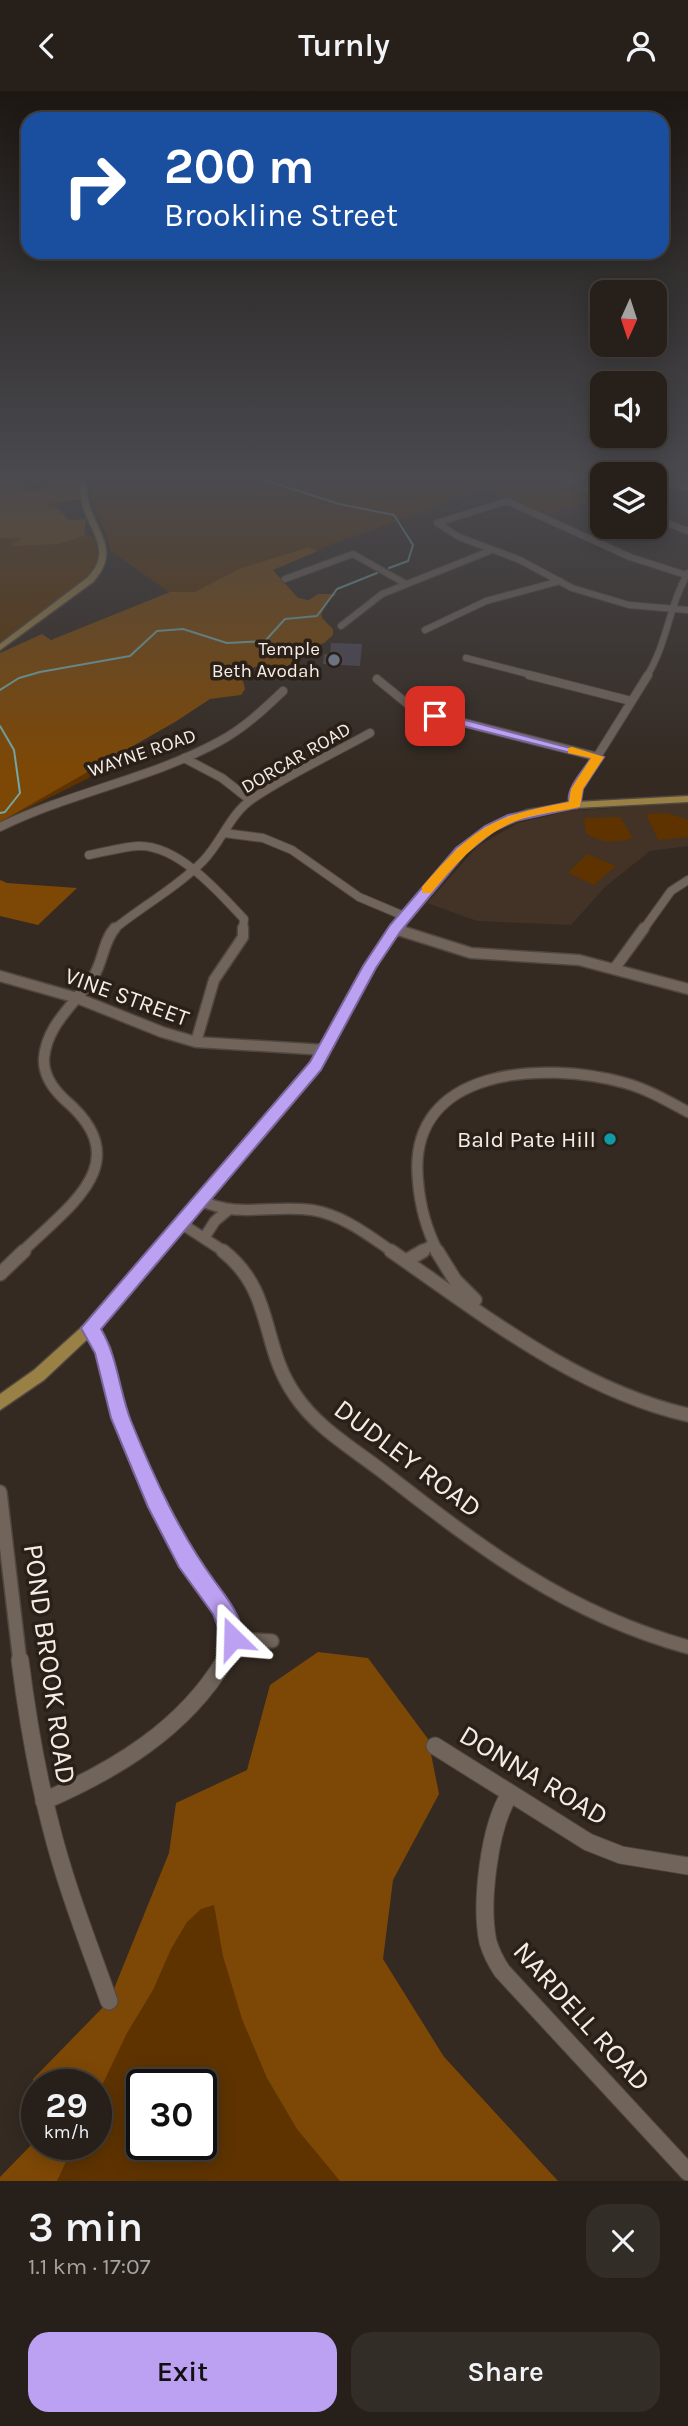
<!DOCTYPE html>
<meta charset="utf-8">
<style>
body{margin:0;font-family:Karla,sans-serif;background:#332d27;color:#f1f3f6;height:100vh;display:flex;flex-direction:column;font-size:26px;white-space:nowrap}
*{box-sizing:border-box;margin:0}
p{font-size:23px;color:#a4a3a2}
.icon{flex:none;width:38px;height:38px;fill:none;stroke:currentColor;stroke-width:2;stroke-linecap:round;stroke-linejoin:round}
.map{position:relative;height:2090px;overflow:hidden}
.drawer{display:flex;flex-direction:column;background:#27201a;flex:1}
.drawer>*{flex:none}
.guide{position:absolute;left:21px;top:21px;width:648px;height:147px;border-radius:21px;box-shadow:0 4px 18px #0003,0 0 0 2px #433e39;background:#1a4fa0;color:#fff;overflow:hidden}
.needle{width:46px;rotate:183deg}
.fabs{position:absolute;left:590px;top:189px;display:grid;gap:14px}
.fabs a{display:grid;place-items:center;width:77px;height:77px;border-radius:14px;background:#27201a;box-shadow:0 4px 18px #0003,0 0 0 2px #433e39;font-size:35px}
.speed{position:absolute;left:21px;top:1978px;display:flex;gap:14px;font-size:35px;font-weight:700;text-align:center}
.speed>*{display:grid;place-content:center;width:91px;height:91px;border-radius:50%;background:#27201a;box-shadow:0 4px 18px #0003,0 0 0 2px #433e39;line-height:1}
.speed small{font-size:18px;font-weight:400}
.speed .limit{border:4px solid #111;border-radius:10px;background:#fff;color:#111}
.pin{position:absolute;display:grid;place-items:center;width:60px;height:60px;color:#fff;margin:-30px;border-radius:14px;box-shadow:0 4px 10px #0006}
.me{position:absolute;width:77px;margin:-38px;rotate:338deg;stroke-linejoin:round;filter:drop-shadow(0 0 5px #0008)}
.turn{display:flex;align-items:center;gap:24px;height:147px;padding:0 28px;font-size:32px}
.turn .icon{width:91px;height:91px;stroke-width:2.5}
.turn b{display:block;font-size:49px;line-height:60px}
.round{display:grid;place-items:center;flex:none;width:74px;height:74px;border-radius:21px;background:#332d27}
.headline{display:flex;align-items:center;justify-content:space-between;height:119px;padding:0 28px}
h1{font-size:42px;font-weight:600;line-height:52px}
.action{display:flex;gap:14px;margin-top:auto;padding:14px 28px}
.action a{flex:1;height:80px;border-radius:21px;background:#bca0f2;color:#111;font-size:28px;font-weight:600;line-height:80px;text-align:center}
.action a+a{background:#332d27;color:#f1f3f6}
header{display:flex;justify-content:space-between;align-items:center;height:91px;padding:0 28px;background:#27201a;font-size:32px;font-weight:600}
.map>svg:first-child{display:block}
</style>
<header><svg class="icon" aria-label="back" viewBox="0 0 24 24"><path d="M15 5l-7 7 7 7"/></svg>Turnly<svg class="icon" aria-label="person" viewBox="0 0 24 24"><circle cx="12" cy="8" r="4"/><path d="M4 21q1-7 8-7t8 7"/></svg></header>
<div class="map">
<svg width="688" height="2090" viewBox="0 0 688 2090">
<rect width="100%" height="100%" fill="#342a22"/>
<!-- built -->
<path fill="#423326" d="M688,712V755L650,760L605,796L571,834L477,830L427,812L478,755L518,732L568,720Z"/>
<!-- green -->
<path fill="#5e3300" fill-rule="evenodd" d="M0,385L36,407L78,392L79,407L57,417L66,428L95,448C99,467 99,476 84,489L0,553Z
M89,385H551L598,406L542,426L514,407H499L483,399L261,479L312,522L323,517L322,526L96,673L89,687L0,731V572L180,509L111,460L107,445L91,408Z
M667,722L688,729V746L658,749L646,723Z
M620,726L633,747C614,752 603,753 586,742L584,727Z
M587,763L616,775L594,794L568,782Z
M218,1716L537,2068L556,2090H23L42,2053H96V1993ZM142,1993H201V2053H142Z"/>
<!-- forest -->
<path fill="#7d4806" d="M0,385H19L18,392L30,400C52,396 52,385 79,385V409L53,411L46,415L59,418L69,429L86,428L84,445L58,453L11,455L21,447H0Z
M309,456L318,460L273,479L298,507L309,509L318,503H337L330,508L321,523L323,528L333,538V544L324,552L304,558L281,584H275L265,576H254L243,590L245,598L241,604L210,608L175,631L0,731V562L42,543L51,549L170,501H195L239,478Z
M0,789L7,792L77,797L38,834L0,825Z
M318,1561L368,1567L428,1648L439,1703L393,1789L383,1868L444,1966L558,2090H340L297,2038L267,1987L242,1928L223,1865L214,1814L201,1818L187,1831L171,1858L153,1899L127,1942L96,2007V1993H37V2019L33,1988L109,1910L169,1762L176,1712L247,1679L270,1594Z
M37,2048V2053H74L57,2090H0V2086Z"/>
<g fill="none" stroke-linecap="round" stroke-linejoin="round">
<!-- stream -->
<path stroke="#73a7a8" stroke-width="2" d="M252,385L339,413L394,424L413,454L408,470L389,477
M0,599L19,587L40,581L130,565L157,540L183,538L227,552L265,550L285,528L317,525L337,498L377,482
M0,635L14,659L20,702L5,721L0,722"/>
</g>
<!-- building -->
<path fill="#4b4652" d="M331,552L362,553L360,575L323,573L324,563L330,564Z"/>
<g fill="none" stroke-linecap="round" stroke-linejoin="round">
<!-- minor-far4 casing -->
<g stroke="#4f4740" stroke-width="8">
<path id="minor-far4" d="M560,385L602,404
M654,387L688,397
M654,427L688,440
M686,484L630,466L507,410L437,432L459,446L520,469L572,497L629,514L688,519
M285,488L353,463L406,493
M341,535L382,503L492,459
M425,539L486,510L560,490
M466,567L536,585
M647,585C667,553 669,514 688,482"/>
</g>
<!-- minor-far3 casing -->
<g stroke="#4f4740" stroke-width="10">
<path id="minor-far3" d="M529,584L631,610
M377,588L410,615L426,622L598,666
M184,667L222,687L250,709
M576,714L574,705L577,698L648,584
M0,736C71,701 151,688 220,650C244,637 263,619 283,600
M224,742L263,747L292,759L359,806L404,825
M89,764C105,761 122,756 138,755C177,753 219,801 244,828L243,839
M395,838L398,839
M113,839C142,815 175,798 203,770C221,752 230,723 252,708C289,683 331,664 370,642
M643,839L671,800L688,789"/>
</g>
<!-- minor-far2 casing -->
<g stroke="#4f4740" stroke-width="13">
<path id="minor-far2" d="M395,838L471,862L579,869L688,898
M615,877L644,837
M0,885L77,907L162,941L196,951L325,959
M196,951L214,889L243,846V837
M199,1109C241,1128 269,1113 312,1119C343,1124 368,1144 393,1161
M182,1133L225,1161
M204,1147L215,1130L227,1120
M22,1161C70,1114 138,1071 65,1009C53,998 43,984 44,967C47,933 75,913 93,886C103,872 103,850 115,837
M420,1161L434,1153
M438,1161C426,1138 420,1115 418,1090C406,975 545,970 625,992C647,998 668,1010 688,1021"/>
</g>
<!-- minor-far1 casing -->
<g stroke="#4f4740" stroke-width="16">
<path id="minor-far1" d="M223,1160C275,1201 260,1254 295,1304C316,1336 352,1357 382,1380C481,1457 565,1522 688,1556
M391,1160C484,1224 576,1298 688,1324
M437,1160L455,1189L475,1209
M406,1170L423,1160
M0,1183L24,1160
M90,1237L104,1259L120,1327L156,1409L175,1450L230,1534L232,1548L272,1550
M0,1401L20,1571
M223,1571L232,1548"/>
</g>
<!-- minor casing -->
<g stroke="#4f4740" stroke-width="19">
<path id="minor" d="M20,1569C27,1624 36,1679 50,1732C65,1793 88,1851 109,1910
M435,1655L588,1751L621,1764L688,1775
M510,1703C489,1735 480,1813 488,1851C491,1861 496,1871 502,1880L688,2081
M44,1710C115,1679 184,1638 225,1569"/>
</g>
<!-- major casing -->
<g stroke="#4f4740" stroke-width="3">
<path id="major" d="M80,385H86C86,397 87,407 91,419C102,448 118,463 93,491L0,559V553L87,487C111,463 94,445 84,419C80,408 80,397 80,385Z
M688,705V711L576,717L529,725L493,739L463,762L399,840L375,877L319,978L286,1019L95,1241L44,1289L0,1319V1303L34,1279L85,1233L278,1013L311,972L365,875L391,836L457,758L487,735L527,719L576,711Z"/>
</g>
<!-- minor-far4 -->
<use href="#minor-far4" stroke="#70645b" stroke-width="6"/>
<!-- minor-far3 -->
<use href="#minor-far3" stroke="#70645b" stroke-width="8"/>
<!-- minor-far2 -->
<use href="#minor-far2" stroke="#70645b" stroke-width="10"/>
<!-- minor-far1 -->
<use href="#minor-far1" stroke="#70645b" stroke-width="13"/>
<!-- minor -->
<use href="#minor" stroke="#70645b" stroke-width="17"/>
<!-- major -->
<use href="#major" fill="#998044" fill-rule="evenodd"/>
</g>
<!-- sky -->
<linearGradient id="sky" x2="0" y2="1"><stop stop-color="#1d1713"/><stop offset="0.57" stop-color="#4a4a4f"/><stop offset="1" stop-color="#4a4a4f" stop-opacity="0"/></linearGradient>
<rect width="688" height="677" fill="url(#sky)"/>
<!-- route -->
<path fill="#bca0f2" stroke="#7a689d" stroke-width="2" d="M435,621L604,666L583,698L580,716L515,730L494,740L465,763L400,841L376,877L321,979L101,1238C118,1267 119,1299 131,1330C154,1387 180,1443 216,1492C228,1508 249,1534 240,1555L233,1558L225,1555L213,1523L179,1476L148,1416L111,1327L95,1262L81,1237L310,971L363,875L390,834L456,757L485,735L508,724L569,711C566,697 583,680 591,667L431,627V622Z"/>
<!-- slow -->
<path fill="#f59e0b" d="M572,656L604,666L583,698L580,716C564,720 547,721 531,725C486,737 460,769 431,802H422V796C473,737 491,725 569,711L571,698L591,667L568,662V657Z"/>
<!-- markers -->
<circle fill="#6b7280" stroke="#2a2018" stroke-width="2.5" cx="334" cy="569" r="7"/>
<circle fill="#0f9aa8" stroke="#2a2018" stroke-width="2.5" cx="610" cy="1048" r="7"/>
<g text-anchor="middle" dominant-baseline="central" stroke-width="7" stroke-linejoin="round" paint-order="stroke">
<!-- far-poi labels -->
<g font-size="19" fill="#f4ede7" stroke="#2a2018" text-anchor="end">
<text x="320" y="558">Temple<tspan x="320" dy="22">Beth Avodah</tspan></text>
</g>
<!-- far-street labels -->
<g font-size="19" fill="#f4ede7" stroke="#2a2018">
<text transform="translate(142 662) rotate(-19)">WAYNE ROAD</text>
<text transform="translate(296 667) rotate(-30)">DORCAR ROAD</text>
</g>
<!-- street labels -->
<g font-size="23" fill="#f4ede7" stroke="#2a2018">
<text transform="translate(127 906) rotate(20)">VINE STREET</text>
</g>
<!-- poi labels -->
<g font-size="23" fill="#f4ede7" stroke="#2a2018" text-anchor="end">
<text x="596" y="1048">Bald Pate Hill</text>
</g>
<!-- near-street labels -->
<g font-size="28" fill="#f4ede7" stroke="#2a2018">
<text transform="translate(408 1367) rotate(37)">DUDLEY ROAD</text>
<text transform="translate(50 1573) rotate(82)">POND BROOK ROAD</text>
<text transform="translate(534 1684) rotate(31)">DONNA ROAD</text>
<text transform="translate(582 1925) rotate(48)">NARDELL ROAD</text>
</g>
</g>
</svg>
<div class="fabs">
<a><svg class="needle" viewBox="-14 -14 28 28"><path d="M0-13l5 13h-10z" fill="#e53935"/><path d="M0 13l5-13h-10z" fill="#a4a3a2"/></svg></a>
<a><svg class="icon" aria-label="sound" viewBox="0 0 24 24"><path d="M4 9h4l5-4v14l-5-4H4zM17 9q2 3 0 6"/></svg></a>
<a><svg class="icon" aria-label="layers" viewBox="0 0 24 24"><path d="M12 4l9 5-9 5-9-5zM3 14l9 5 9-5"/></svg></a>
</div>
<div class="speed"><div>29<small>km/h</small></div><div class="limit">30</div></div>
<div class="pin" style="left:435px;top:625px;background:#d93025"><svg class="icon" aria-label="arrive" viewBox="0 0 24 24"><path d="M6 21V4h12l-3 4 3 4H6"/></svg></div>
<svg class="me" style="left:233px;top:1547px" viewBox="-20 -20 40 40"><path d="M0-17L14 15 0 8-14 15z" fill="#bca0f2" stroke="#fff" stroke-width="4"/></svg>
<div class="guide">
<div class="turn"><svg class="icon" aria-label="right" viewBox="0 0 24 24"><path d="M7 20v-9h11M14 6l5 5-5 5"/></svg><div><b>200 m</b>Brookline Street</div></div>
</div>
</div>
<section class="drawer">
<div class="headline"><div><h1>3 min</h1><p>1.1 km · 17:07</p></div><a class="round"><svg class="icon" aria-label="close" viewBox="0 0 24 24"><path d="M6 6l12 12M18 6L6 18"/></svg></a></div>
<div class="action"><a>Exit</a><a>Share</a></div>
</section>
